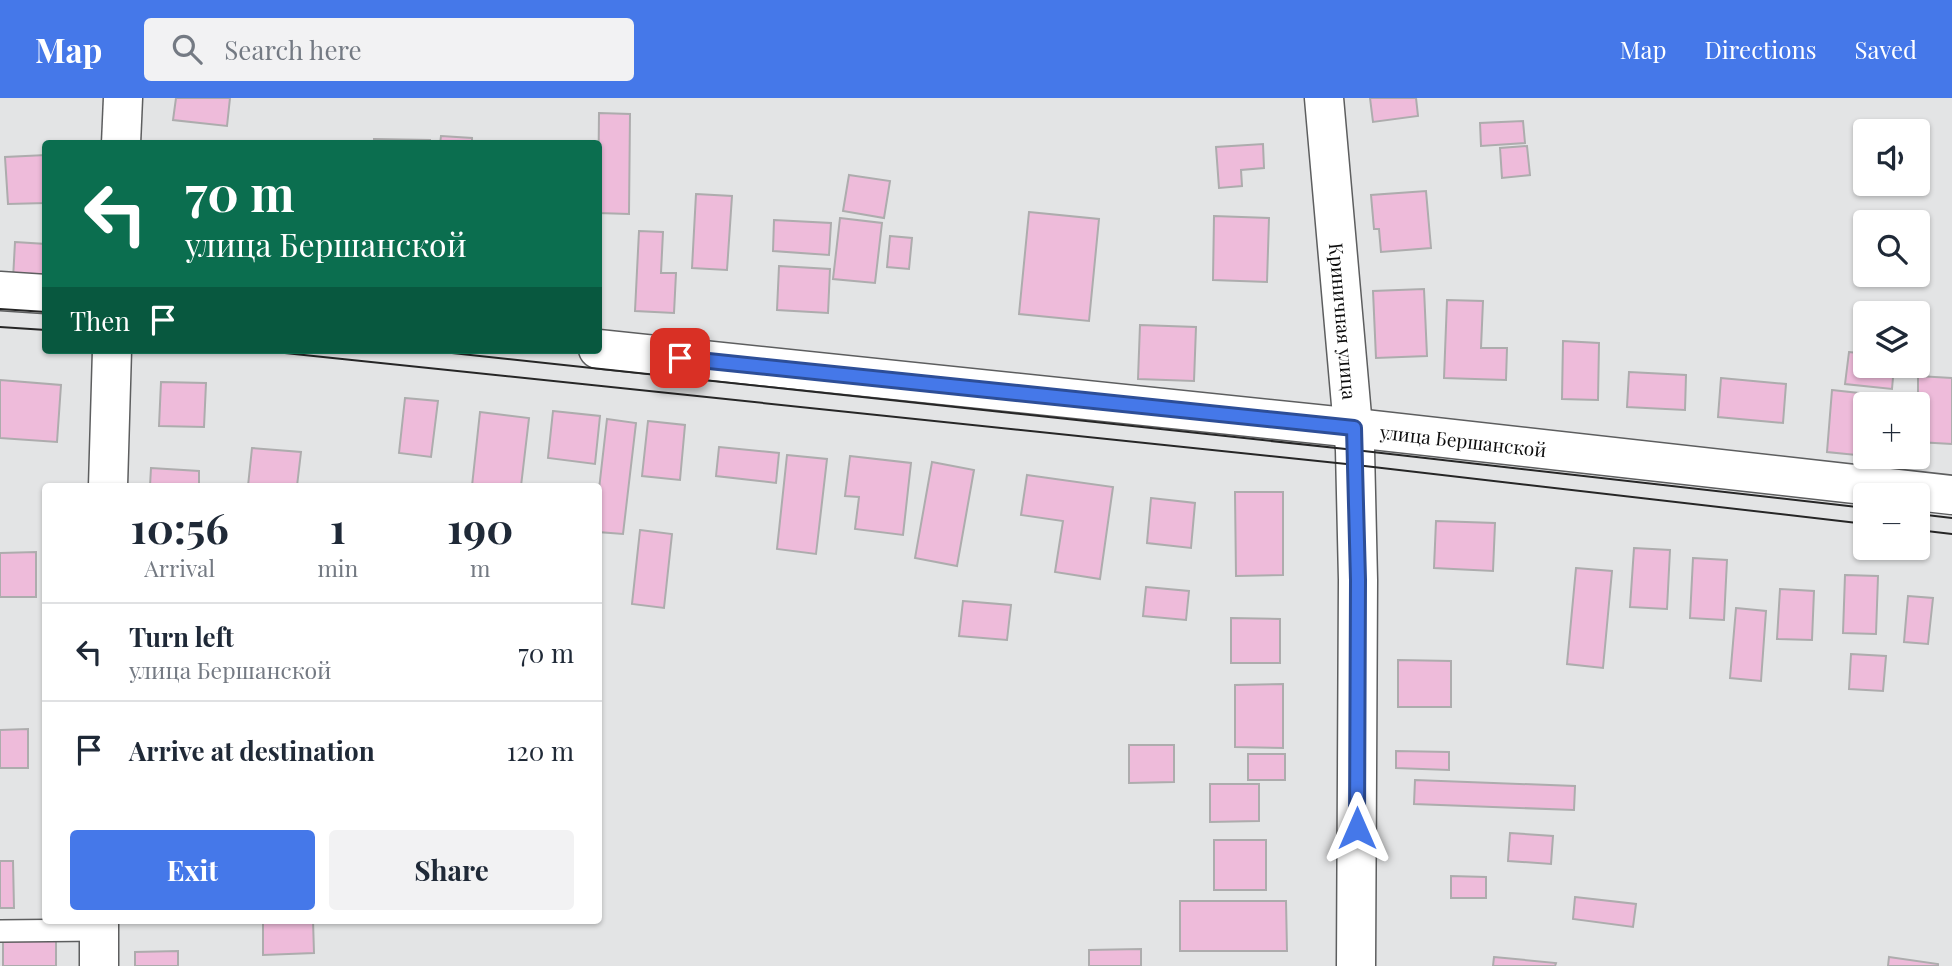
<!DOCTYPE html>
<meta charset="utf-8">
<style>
body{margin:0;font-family:"Playfair Display",serif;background:#f2f2f3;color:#1f2937;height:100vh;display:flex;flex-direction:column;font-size:26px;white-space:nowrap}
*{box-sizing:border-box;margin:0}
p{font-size:23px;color:#747a83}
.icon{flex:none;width:38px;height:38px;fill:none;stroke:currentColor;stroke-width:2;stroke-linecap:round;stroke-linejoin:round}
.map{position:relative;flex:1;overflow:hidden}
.sheet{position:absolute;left:42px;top:385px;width:560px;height:441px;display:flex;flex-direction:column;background:#fff;border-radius:7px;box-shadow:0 2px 5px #0004}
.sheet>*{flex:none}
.banner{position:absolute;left:42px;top:42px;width:560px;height:214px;border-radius:7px;box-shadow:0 2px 5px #0004;background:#0b6e4f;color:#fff;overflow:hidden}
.tools{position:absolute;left:1853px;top:21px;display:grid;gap:14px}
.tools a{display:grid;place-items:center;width:77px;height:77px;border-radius:7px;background:#fff;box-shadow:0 2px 5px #0004;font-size:35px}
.pin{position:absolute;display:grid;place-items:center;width:60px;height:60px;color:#fff;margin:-30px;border-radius:14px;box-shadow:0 4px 10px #0006}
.me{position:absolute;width:77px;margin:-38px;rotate:0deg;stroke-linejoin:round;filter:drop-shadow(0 0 5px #0008)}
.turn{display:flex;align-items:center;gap:24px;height:147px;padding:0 28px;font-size:32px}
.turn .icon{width:91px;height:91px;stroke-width:2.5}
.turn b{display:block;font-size:49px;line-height:60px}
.then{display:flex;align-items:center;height:66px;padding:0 28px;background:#0003;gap:14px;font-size:26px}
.eta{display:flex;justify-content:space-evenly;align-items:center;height:119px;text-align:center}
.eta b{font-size:42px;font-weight:700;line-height:49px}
.button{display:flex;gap:14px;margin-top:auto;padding:14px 28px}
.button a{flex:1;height:80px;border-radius:7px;background:#4578e9;color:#fff;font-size:28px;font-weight:700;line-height:80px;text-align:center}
.button a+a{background:#f2f2f3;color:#1f2937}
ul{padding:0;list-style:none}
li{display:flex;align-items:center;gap:21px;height:98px;padding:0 28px;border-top:2px solid #e0e1e3}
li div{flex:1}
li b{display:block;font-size:26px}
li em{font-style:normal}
header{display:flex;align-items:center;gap:42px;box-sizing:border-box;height:98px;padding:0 35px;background:#4578e9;color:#fff}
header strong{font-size:33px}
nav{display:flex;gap:38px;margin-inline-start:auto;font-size:24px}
.search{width:490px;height:63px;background:#f2f2f3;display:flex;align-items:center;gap:18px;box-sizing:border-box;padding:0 24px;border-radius:7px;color:#747a83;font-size:26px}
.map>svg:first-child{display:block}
</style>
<header>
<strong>Map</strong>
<div class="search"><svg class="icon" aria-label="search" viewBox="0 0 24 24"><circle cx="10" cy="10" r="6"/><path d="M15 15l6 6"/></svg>Search here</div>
<nav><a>Map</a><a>Directions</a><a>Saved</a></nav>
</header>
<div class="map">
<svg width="1952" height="868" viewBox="0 0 1952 868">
<rect width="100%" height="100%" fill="#e3e4e5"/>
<!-- building -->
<path fill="#eebbda" stroke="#adacad" stroke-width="2" d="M176,0H230L227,28L173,22Z
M1370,0H1416L1418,18L1373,24Z
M599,15L630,16L629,116L598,115Z
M1523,23L1525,45L1481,48L1480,25Z
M441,38L472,40V46H440Z
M374,41L430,42V46H374Z
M1263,46L1264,70L1241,72L1242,88L1219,90L1216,49Z
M1527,48L1530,77L1502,80L1500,50Z
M46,57V105L8,106L5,59Z
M849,77L890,83L884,120L843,113Z
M1426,93L1431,150L1381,154L1379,131H1374L1371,97Z
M696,96L732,98L727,172L692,170Z
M1029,114L1099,121L1089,223L1019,216Z
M1214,118L1269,120L1267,184L1213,182Z
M840,120L882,125L875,185L833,181Z
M774,122L831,125L829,157L773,153Z
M639,133L663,134L661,175H676L674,215L635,213Z
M890,138L912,140L909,171L887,169Z
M15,144L46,146V182L13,181Z
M779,168L830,171L828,215L777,212Z
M1424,191L1427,258L1376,260L1373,193Z
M1447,202L1483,203L1481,250H1507L1506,282L1444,280Z
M1140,227L1196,229L1194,283L1138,281Z
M1563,243L1599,245L1598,302L1562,301Z
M1849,254L1866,256V268H1894L1892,291L1845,286Z
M1629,274L1686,277L1685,312L1627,309Z
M1918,278L1952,280V346L1918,344Z
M1721,280L1786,286L1783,325L1718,319Z
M0,282L61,287L57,344L0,340Z
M161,284L206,285L204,329L159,328Z
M1832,292L1886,298L1885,306H1866V358L1827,354Z
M405,300L438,303L431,359L399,355Z
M553,313L600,318L595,366L548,360Z
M480,314L529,320L521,388H472Z
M607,321L636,325L623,436L598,434V400Z
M648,323L685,327L680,382L642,378Z
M719,349L779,355L776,385L716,378Z
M252,350L301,354L297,388H248Z
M787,357L827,361L816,456L777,451Z
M850,358L911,365L903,437L855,431L859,399L845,398Z
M932,364L974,372L957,468L915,460Z
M151,370L199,373V388H150Z
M1027,377L1113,389L1100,481L1055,474L1063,423L1021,417Z
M1235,394H1283V477L1236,478Z
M1151,400L1195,405L1191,450L1147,445Z
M1436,423L1495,425L1493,473L1434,470Z
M640,432L672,436L664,510L632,506Z
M1634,450L1670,452L1667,511L1630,509Z
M36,454V499H0V455Z
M1693,460L1727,462L1724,522L1690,520Z
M1576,470L1612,473L1603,570L1567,566Z
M1845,477L1878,478L1876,536L1843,535Z
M1146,489L1189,493L1186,522L1143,518Z
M1780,491L1814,493L1812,542L1777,541Z
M1908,498L1933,500L1928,546L1904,544Z
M963,503L1011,507L1007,542L959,538Z
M1736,510L1766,513L1761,583L1730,580Z
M1231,520L1280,521V565H1231Z
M1851,556L1886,558L1883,593L1849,591Z
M1398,562L1451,563V609H1398Z
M1283,586V650L1235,649V587Z
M28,631V670H0V632Z
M1129,647H1174V684L1129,685Z
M1396,653L1449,654V672L1396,670Z
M1248,656H1285V682H1248Z
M1415,682L1575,688L1574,712L1414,706Z
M1210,686H1259V723L1210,724Z
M1510,735L1553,738L1551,766L1508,763Z
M1214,742H1266V792H1214Z
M0,763H13L14,810H0Z
M1451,778L1486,779V800H1451Z
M1575,799L1636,806L1633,829L1573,821Z
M1180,803H1286L1287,853H1180Z
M263,822H313L314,855L263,857Z
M3,842H56V868H3Z
M1141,851V868H1089V852Z
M178,853V868H135V854Z
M1494,859L1556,865L1555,868H1493Z
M1889,859L1938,866V868H1888Z"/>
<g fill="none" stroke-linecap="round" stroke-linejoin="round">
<!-- lane casing -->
<g stroke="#5d5e5f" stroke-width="24">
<path id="lane" d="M0,833L99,832"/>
</g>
<!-- street casing -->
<g stroke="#5d5e5f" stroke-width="41">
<g id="street">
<path id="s1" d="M1324,0L1355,352L1358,482L1356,868"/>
<path d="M121,46L123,0"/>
<path d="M0,193L46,196"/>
<path id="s2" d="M598,251L1355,330L1952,397"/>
<path d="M108,388L112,252"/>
<path d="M99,868V822"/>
</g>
</g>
<!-- lane -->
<use href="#lane" stroke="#fff" stroke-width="21"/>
<!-- street -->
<use href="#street" stroke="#fff" stroke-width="38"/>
<!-- tram -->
<path stroke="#262626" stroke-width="2" d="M0,211L46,214
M0,229L46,232
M256,252L1356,367L1866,426
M424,252L1355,352L1866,410
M1918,416L1952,420
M1918,432L1952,436"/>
</g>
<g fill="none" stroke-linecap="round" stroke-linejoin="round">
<!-- route casing -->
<g stroke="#2d4e97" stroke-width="18">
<path id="route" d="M680,260L1354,330L1358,482L1357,730"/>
</g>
<!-- route -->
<use href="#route" stroke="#4578e9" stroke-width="12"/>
</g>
<g text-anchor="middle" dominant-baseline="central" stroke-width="6" stroke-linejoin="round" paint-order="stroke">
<!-- street labels -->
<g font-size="19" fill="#0d0d0d" stroke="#f0f1f2">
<text stroke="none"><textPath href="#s1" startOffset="224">Криничная улица</textPath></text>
<text stroke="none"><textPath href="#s2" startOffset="870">улица Бершанской</textPath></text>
</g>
</g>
</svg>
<div class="tools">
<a><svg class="icon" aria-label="sound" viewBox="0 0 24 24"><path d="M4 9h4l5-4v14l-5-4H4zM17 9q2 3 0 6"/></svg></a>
<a><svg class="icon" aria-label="search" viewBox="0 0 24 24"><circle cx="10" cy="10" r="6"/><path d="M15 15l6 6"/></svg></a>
<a><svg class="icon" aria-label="layers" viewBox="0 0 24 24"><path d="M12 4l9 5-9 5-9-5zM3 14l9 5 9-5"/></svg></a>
<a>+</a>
<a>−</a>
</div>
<div class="pin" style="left:680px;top:260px;background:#d93025"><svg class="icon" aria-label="arrive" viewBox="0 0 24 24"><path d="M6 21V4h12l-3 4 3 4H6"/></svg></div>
<svg class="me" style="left:1357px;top:730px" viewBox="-20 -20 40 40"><path d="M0-17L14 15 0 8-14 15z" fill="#4578e9" stroke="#fff" stroke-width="4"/></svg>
<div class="banner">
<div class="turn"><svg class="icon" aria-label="left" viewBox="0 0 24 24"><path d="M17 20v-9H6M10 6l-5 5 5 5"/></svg><div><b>70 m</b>улица Бершанской</div></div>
<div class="then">Then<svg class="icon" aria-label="arrive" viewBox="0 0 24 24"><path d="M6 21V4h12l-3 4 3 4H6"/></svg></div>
</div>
<section class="sheet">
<div class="eta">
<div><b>10:56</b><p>Arrival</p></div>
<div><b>1</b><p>min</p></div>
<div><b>190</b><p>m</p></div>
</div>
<ul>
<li><svg class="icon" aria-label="left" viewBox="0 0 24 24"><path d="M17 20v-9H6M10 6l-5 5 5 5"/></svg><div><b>Turn left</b><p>улица Бершанской</p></div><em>70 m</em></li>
<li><svg class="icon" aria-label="arrive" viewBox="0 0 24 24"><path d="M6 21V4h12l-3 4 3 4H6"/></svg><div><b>Arrive at destination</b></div><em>120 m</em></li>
</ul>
<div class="button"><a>Exit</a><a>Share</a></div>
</section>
</div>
